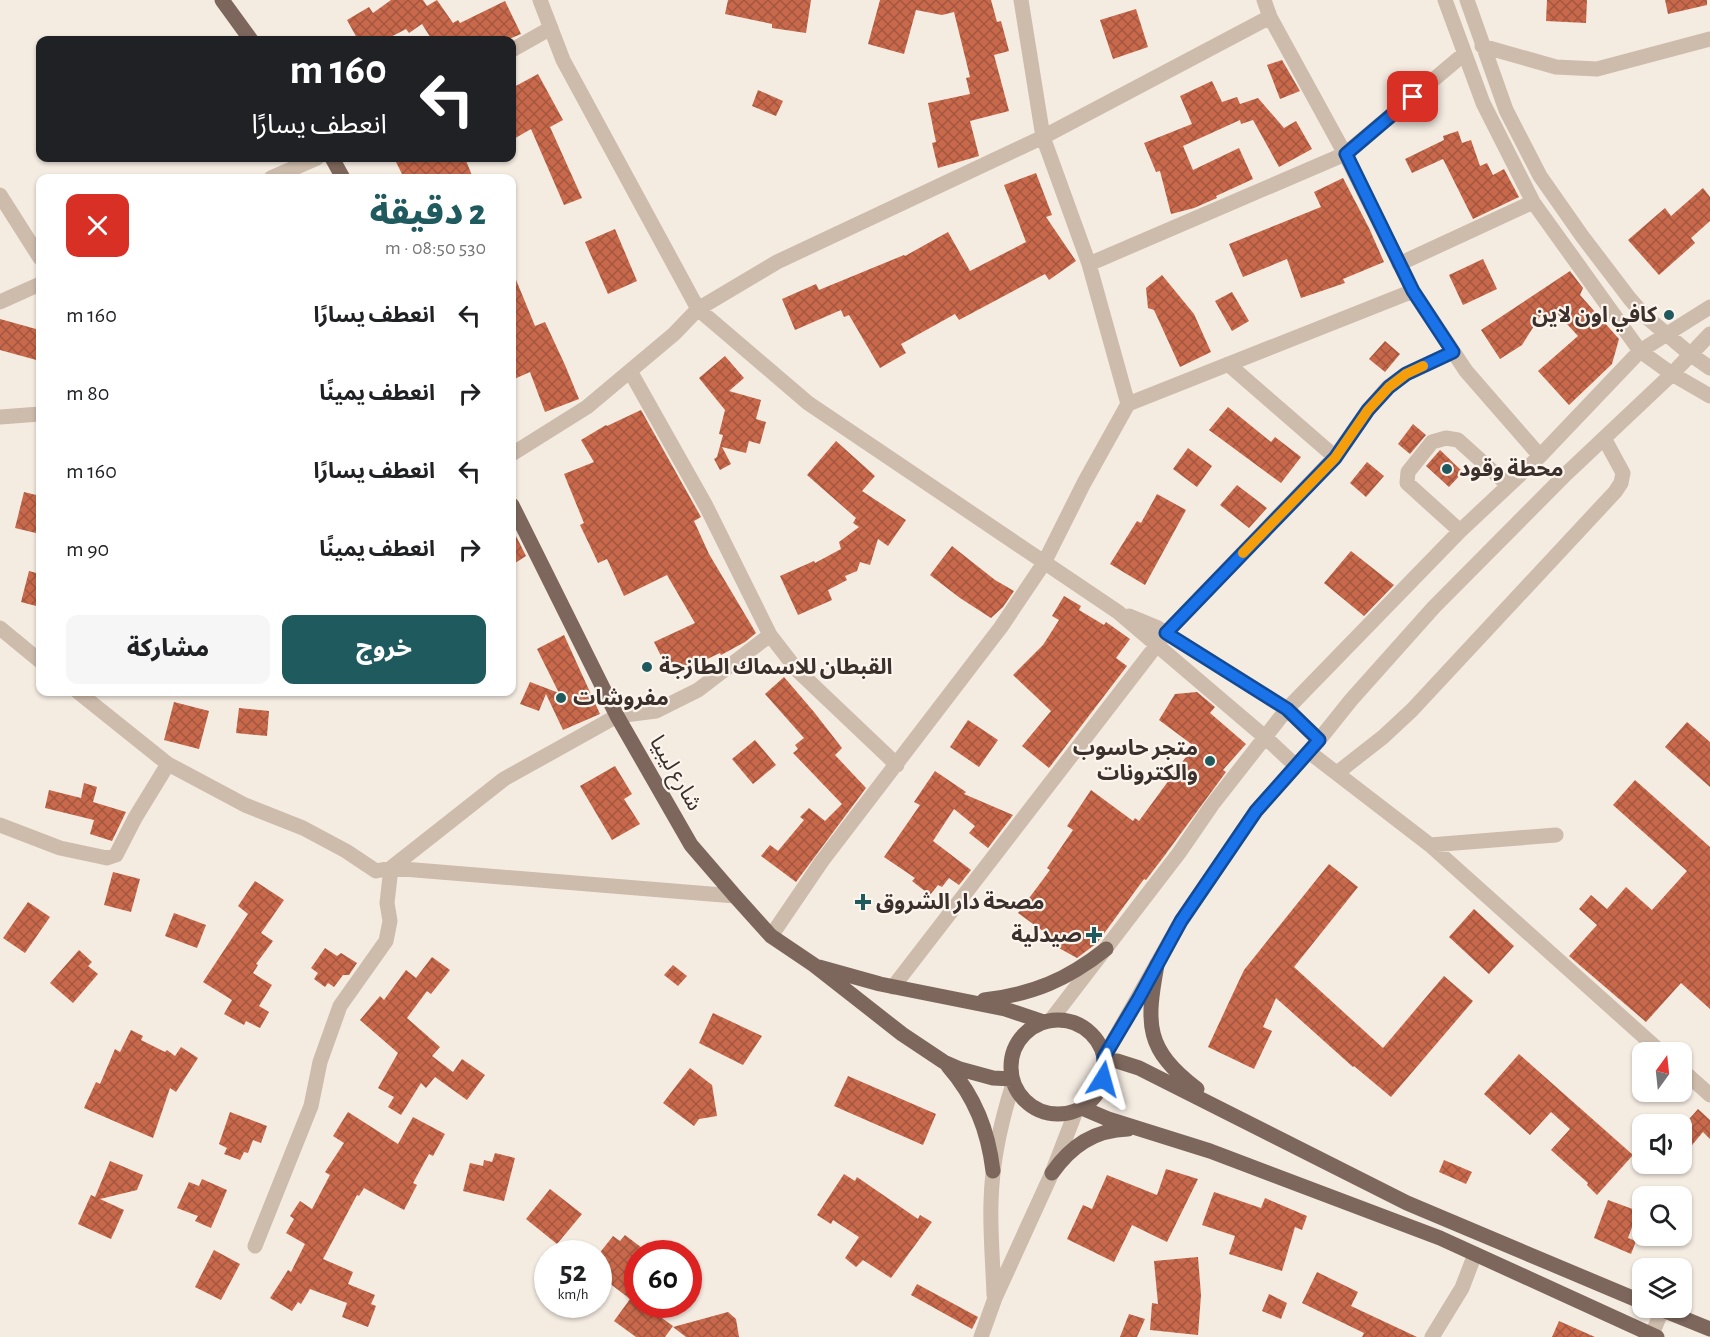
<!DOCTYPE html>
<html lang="ar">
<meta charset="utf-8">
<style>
body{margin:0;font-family:"Alegreya Sans","Noto Sans Arabic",sans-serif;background:#f6f6f6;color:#202124;direction:rtl;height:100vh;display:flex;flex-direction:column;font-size:22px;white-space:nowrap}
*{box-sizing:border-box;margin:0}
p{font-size:20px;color:#757577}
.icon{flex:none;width:33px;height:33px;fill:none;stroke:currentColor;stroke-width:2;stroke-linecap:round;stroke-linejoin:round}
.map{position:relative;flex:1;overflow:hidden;direction:ltr}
.details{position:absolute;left:36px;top:174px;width:480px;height:522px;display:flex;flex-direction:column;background:#fff;border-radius:12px;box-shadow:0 2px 4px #0004;direction:rtl}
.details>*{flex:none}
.banner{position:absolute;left:36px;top:36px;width:480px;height:126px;border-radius:12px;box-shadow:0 2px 4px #0004;direction:rtl;background:#202124;color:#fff;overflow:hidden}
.needle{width:39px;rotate:15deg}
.tools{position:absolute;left:1632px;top:1042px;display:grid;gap:12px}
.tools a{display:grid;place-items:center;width:60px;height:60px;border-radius:12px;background:#fff;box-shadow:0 2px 4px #0004;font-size:30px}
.speed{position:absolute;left:534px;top:1240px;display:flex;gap:12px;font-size:30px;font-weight:700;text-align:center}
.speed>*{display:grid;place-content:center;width:78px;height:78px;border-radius:50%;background:#fff;box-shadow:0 2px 4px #0004;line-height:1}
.speed small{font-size:15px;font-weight:400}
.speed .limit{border:9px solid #d22;background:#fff;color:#111}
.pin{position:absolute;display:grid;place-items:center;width:51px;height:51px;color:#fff;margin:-26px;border-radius:12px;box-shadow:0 3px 9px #0006}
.me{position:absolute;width:66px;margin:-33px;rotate:8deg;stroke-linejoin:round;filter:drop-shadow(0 0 4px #0008)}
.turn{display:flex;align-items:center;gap:21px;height:126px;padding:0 30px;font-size:27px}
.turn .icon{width:78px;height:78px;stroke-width:2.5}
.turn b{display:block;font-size:42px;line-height:51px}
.round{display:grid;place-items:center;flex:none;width:63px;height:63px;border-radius:12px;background:#f6f6f6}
.headline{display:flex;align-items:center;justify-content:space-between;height:102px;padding:0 30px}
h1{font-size:36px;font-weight:800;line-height:45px;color:#1f5a5e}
.primary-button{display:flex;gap:12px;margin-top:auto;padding:12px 30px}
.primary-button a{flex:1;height:69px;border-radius:12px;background:#1f5a5e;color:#fff;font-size:24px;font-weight:800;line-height:69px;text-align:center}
.primary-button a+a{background:#f6f6f6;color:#202124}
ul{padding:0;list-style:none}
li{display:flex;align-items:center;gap:18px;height:78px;padding:0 30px}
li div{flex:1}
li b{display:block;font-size:22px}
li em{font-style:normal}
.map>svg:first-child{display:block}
</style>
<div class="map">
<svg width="1710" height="1337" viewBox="0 0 1710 1337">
<defs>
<pattern id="building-cross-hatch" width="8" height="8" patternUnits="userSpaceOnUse" patternTransform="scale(1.5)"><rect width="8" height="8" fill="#c8694b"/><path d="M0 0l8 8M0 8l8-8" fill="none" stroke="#a4573f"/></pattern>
</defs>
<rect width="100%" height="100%" fill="#f4ebe1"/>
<!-- building -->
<path fill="url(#building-cross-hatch)" d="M391,0H423L427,6L437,0L453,23L458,20L460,23L505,1L521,34L507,40H432L422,24L409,33L406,29L385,40H358L347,20L369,7L373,13Z
M728,0H811L806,33L772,28V24L725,14Z
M880,0H991L997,22L1001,21L1009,51L994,55L1009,111L970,121L979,156L938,168L932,143L936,142L928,103L970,94L966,78L970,77L954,12L942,15L916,10L904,54L868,44Z
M1547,0H1587L1586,23L1546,21Z
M1665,0H1707V5L1668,14Z
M1136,9L1148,47L1113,59L1100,20Z
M1282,60L1300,91L1280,99L1267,65Z
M538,74L563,120L550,127L582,198L564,205L531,129L512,140V88Z
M1212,81L1222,102L1237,97L1240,104L1258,98L1284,128L1296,121L1312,149L1279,167L1253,120L1241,124L1240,120L1183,146L1193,170L1239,148L1253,179L1216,196L1217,198L1194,208L1171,214L1160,171L1156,172L1144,143L1192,124L1180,96Z
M758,90L783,101L776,116L752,106Z
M1458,131L1462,143L1471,140L1480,166L1487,163L1493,175L1504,169L1519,197L1473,219L1443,159L1412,173L1405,159L1444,140L1443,136Z
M394,158H465L473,178H404Z
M1036,173L1052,215L1046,217L1076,261L1049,280L1045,274L959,320L955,314L901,344L906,353L880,368L849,315L844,317L841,310L795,330L782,299L816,284L819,290L904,255L905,256L948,232L970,271L1026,242L1004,185Z
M1343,178L1369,228L1384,262L1343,279L1345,283L1301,298L1287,259L1243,277L1229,244L1321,207L1314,192Z
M1703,188L1710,197V221L1691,238L1695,243L1659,275L1628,240L1665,208L1671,216Z
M615,229L637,281L608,294L585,242Z
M1483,259L1497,289L1463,305L1449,275Z
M512,270L535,326L545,322L565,365L579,399L545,412L530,372L512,380Z
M1570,271L1583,288L1580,295L1619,339L1612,364L1569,405L1538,371L1578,336L1555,311L1546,320L1541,315L1522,345L1500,359L1481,330Z
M1162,275L1194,314L1211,352L1180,367L1154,310L1148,308L1146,288Z
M1232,292L1249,321L1232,331L1215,301Z
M0,319L36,329V332L40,333V361L0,350Z
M1385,341L1400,354L1385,372L1369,359Z
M725,356L744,378L729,391L761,400L756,419L766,422L760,444L749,441L746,453L722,447L731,464L720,470L714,459L717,457L723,435L719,434L725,410L699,378Z
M1228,407L1271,442L1275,437L1301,457L1281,483L1209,430Z
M641,410L701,517L694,521L709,554L756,633L745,642L721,655L720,653L671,676L654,642L695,623L667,575L624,596L607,559L598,563L591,548L580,525L584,523L564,474L594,462L581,440L606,425L607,426Z
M1413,424L1426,435L1410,454L1398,444Z
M836,441L875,476L862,491L906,520L888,546L878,539L870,565L860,562L857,571L845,576L847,580L828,590L832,600L798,615L780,576L814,561L815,563L841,549L839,542L859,527L853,523L856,518L807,475Z
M1188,448L1212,466L1197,487L1173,469Z
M1440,450L1463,472L1449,487L1426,466Z
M1367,462L1384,476L1366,497L1350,483Z
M1237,485L1267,508L1249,528L1220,505Z
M24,492L40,496V534L15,528Z
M1157,494L1186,510L1145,585L1110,564L1137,521L1141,523Z
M512,528L526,556L512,565Z
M952,546L995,580L1014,591L1003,607L991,618L960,598L930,575Z
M1351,551L1394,585L1364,616L1324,583Z
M29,571L40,574V607L21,602Z
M1064,596L1081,606L1079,610L1104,625L1106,622L1130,639L1116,658L1127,666L1049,768L1022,746L1051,711L1013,675L1043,645L1059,620L1052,616Z
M564,635L600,714L563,730L546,694L539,711L520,704L530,682L559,693L537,649Z
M784,677L814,712L842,748L835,755L866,788L796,882L761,856L770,845L778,851L804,820L800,817L809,808L825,821L842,804L793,753L798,749L795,745L804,738L765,694Z
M1197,692L1215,707L1210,713L1246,744L1223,770L1226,772L1165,855L1146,880L1144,879L1097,943L1077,958L1048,942L1051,937L1018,913L1050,870L1047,868L1073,830L1067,826L1091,790L1133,821L1135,818L1139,821L1194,746L1159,720L1175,694Z
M174,702L209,711L199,749L164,740Z
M239,708L269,711L267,736L236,733Z
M968,720L998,740L979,767L950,747Z
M1687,722L1710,742V787L1665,747Z
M755,740L776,765L753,784L732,759Z
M615,766L632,794L624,799L640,824L612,840L580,786Z
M935,771L966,792L964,794L1013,815L988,848L969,833L975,826L954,809L933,841L971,870L959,885L949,878L942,887L938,885L930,895L912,881L915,878L884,857L920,805L914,802Z
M1635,780L1710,847V1009L1681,983L1646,1022L1569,956L1597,925L1579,909L1591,895L1607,909L1626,887L1652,910L1687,871L1613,805Z
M84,783L97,787L93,802L126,812L112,841L90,834L94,820L45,808L49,790L81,798Z
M1329,864L1358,887L1294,967L1383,1048L1444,976L1473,1001L1391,1097L1354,1066L1353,1067L1276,998L1263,1027L1272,1031L1254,1069L1208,1047L1244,970Z
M113,872L140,879L131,912L104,905Z
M255,881L284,900L261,933L273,941L256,964L258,965L253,973L272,985L259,1006L269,1012L260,1028L246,1021L244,1025L224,1014L232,1000L203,982L248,914L238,906Z
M28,902L50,917L25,953L3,938Z
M1474,909L1514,946L1489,974L1449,937Z
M174,913L206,925L197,948L165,936Z
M325,948L337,956L341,953L357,963L349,975H343L334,987L328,983L325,987L314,979L318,973L311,968Z
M79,950L92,962L88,966L98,974L73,1003L50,983Z
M432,957L450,970L431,994L427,991L407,1018L440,1047L432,1056L453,1072L462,1059L485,1075L467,1100L435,1077L426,1088L421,1083L401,1115L388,1107L394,1097L378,1088L398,1053L360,1020L380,996L384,1000L406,970L416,978Z
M673,965L687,976L678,986L664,975Z
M713,1013L762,1036L743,1065L699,1043Z
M131,1030L143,1036L141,1040L165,1052L167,1050L175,1056L181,1047L198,1058L176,1092L170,1088L153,1138L84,1108L96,1082L100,1084L115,1049L120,1052Z
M1519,1054L1633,1155L1597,1195L1587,1185L1588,1183L1551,1150L1570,1129L1551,1112L1530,1135L1484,1094Z
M690,1068L712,1085L717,1116L699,1119L694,1126L663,1103Z
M848,1076L936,1114L923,1145L834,1106Z
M1698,1109L1710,1120V1139L1703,1132L1682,1157V1127Z
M230,1112L267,1126L261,1143L253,1140L248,1153L244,1152L240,1160L224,1154L227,1148L219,1144Z
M348,1112L398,1144L413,1117L445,1134L433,1156L429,1154L413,1183L417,1185L404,1210L364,1188L359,1196L357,1195L323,1259L353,1272L348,1284L375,1295L371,1304L376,1306L368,1327L342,1317L347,1303L310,1289L301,1304L298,1302L292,1311L270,1298L285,1275L288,1270L291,1272L305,1244L286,1233L294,1219L290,1216L300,1201L312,1209L330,1175L325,1172L344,1143L333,1136Z
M495,1153L515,1158L504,1201L463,1191L470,1163L483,1166L484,1160L492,1162Z
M1444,1160L1472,1172L1466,1184L1439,1172Z
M110,1161L143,1175L137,1190L100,1199L124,1210L111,1239L78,1224L91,1195L95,1197Z
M1166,1169L1198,1179L1167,1242L1132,1225L1114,1262L1067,1239L1083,1205L1092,1209L1107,1175L1157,1195Z
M844,1174L855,1181L857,1177L918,1219L920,1215L932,1222L891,1278L863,1260L856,1267L845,1258L859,1237L833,1220L831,1224L817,1215Z
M202,1179L227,1190L211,1228L195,1221L198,1216L177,1208L189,1182L199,1186Z
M550,1189L582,1214L557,1244L526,1219Z
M1214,1192L1261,1208L1265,1198L1307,1216L1302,1230L1295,1227L1282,1271L1229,1254L1235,1236L1202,1225Z
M1608,1200L1638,1211L1628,1238L1636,1241L1631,1254L1594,1238Z
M625,1235L650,1254H638V1305H644L673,1326L665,1337H636L614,1321L630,1299L600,1276L603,1271L598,1267V1255L613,1236L620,1241Z
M214,1250L240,1264L221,1300L195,1287Z
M1198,1257L1201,1295L1198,1335L1150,1330L1152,1303L1158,1304L1154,1261Z
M1317,1272L1358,1292L1351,1306L1417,1337H1362L1364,1333L1302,1303Z
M917,1284L978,1317L972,1329L911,1295Z
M1269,1294L1287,1303L1281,1319L1262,1311Z
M728,1312L736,1319L739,1337H686L673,1327Z
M1129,1314L1145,1319L1137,1337H1120Z
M1559,1321L1595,1337H1552Z"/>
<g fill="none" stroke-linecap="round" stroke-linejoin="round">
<!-- minor -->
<path stroke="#cdbbac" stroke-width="15" d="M540,0L563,60L698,309L808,403L1118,612L1266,738L1296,766
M1021,0L1043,137L1089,264L1128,404
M1264,0L1270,17L1345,154L1413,291L1466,371L1540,456
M1445,0L1483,103L1533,202L1640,351L1672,374L1710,396
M1467,0L1506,110L1540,176L1582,236L1630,299L1644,315L1690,354L1710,368
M1482,46L1556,67L1597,69L1710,39
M512,50L551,28
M271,178L317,158
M0,195L40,258
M1089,264L1345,154L1464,54
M1399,264L1533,202
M0,302L40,284
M1228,364L1335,457
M630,371L706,506L770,635L797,670L897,765
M0,417L40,414
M512,454L587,407L674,334L698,309L777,262L1043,137L1270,17
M1460,531L1407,483L1408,472L1432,442L1446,438L1458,440L1508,485
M1129,616L1158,628L1287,709L1319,740
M0,628L40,661
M78,692L168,764L245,805L303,828L346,851L376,871L391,868L504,779L617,716L656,711L698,690L770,635
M1309,752L1430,845L1662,1053
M1337,773L1383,737L1412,710L1615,492L1621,483L1623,473L1604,438
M0,825L60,848L107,858L116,855L135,818L168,764
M1430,845L1556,835
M771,936L822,861L1001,627L1044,563L1084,483L1128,404L1413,291
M893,987L1166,633L1335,457L1368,410L1388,387L1406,374L1453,352
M1050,1021L1179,853L1212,805L1287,709L1460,531L1540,456L1640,351L1710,307
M1104,1057L1181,921L1256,811L1319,740L1351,700L1434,607L1566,474L1672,374L1710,334
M1682,1070L1710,1095
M255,1246L311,1106L320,1062L340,1006L386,941L390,921L387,903L391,868L735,896
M994,1295C993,1264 990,1233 991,1202C992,1163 1001,1121 1013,1084
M981,1337L995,1298L1052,1173L1076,1111
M1432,1337L1462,1288L1475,1254
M1651,1337L1662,1310"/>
<!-- major -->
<path stroke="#7d675c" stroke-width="15" d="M222,0L251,40
M332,158L343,178
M512,505L617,716L691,845L735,896L771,936L814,965L902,1034L944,1062L960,1069L993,1078L1012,1079
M1157,965C1146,1025 1145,1049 1197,1089
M819,967L880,984L1005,1009L1044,1022
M984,1000C1033,994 1067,980 1106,949
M1011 1067a47 47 0 1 1 94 0a47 47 0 1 1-94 0Z
M1104,1061H1117L1139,1068L1407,1203L1642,1302
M948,1066C975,1097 988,1130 993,1171
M1082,1108L1108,1119L1210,1151L1440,1238L1657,1337
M1052,1173C1071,1146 1094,1130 1128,1129
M1658,1308L1710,1329"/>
</g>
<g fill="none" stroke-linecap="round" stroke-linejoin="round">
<!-- route casing -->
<g stroke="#114b97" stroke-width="15">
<path id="route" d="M1103,1079L1104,1057L1139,998L1181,921L1256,811L1319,740L1287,709L1166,633L1335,458L1368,410L1389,387L1406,374L1453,352L1413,291L1346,154L1413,97"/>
</g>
<!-- route -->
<use href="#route" stroke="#1a73e8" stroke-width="10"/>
<!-- slow -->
<path stroke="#f59e0b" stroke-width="10" d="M1243,553L1335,458L1368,410L1389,387L1406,374L1423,366"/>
</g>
<!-- markers -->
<g fill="#1f5a5e" stroke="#fbf5ee" stroke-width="2">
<circle cx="1669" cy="315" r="6"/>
<circle cx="1447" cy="469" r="6"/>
<circle cx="647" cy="667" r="6"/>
<circle cx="561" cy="698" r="6"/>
<circle cx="1210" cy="761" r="6"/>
<path d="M860 893h6v6h6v6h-6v6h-6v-6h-6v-6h6z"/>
<path d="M1091 926h6v6h6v6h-6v6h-6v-6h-6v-6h6z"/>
</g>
<g text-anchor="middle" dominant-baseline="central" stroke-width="4.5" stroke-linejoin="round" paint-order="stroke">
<!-- poi labels -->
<g font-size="22" font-weight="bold" fill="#3b302b" stroke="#fbf5ee" text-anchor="start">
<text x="1657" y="315" text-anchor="end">كافي اون لاين</text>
<text x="1459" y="469">محطة وقود</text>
<text x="659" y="667">القبطان للاسماك الطازجة</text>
<text x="573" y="698">مفروشات</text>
<text x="1198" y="748" text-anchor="end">متجر حاسوب<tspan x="1198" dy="25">والكترونات</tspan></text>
<text x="876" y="902">مصحة دار الشروق</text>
<text x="1082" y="935" text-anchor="end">صيدلية</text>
</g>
<!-- street labels -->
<g font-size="22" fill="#3b302b" stroke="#fbf5ee">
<text transform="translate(676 773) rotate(60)">شارع ليبيا</text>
</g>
</g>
</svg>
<div class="tools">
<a><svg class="needle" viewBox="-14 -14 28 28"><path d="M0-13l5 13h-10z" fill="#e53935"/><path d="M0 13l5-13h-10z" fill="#757577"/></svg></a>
<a><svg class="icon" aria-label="sound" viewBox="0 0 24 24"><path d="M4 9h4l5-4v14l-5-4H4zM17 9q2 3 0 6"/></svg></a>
<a><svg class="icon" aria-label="search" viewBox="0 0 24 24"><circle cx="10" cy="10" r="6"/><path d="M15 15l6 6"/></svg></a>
<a><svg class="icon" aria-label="layers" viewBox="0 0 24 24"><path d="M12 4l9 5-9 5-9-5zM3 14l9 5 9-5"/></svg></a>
</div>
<div class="speed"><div>52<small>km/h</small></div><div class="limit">60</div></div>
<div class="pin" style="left:1413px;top:97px;background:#d93025"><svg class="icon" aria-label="arrive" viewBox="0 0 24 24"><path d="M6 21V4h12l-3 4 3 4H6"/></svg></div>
<svg class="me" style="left:1103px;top:1079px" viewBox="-20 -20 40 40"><path d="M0-17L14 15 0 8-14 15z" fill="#1a73e8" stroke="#fff" stroke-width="4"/></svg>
<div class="banner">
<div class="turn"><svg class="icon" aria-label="left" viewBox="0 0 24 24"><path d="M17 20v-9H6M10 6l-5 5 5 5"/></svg><div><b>160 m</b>انعطف يسارًا</div></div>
</div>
<section class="details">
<div class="headline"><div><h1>2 دقيقة</h1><p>530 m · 08:50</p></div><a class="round" style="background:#d93025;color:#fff"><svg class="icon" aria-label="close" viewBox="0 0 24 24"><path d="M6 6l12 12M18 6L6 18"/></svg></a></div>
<ul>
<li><svg class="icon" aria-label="left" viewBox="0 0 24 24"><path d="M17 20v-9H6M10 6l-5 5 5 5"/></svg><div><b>انعطف يسارًا</b></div><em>160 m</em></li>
<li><svg class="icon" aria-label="right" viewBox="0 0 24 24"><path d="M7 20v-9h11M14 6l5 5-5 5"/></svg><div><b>انعطف يمينًا</b></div><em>80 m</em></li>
<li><svg class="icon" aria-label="left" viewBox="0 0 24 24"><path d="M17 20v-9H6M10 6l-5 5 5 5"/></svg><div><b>انعطف يسارًا</b></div><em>160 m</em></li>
<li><svg class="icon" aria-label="right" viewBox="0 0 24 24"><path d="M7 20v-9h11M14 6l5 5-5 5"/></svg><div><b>انعطف يمينًا</b></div><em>90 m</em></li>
</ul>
<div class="primary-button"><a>خروج</a><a>مشاركة</a></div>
</section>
</div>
